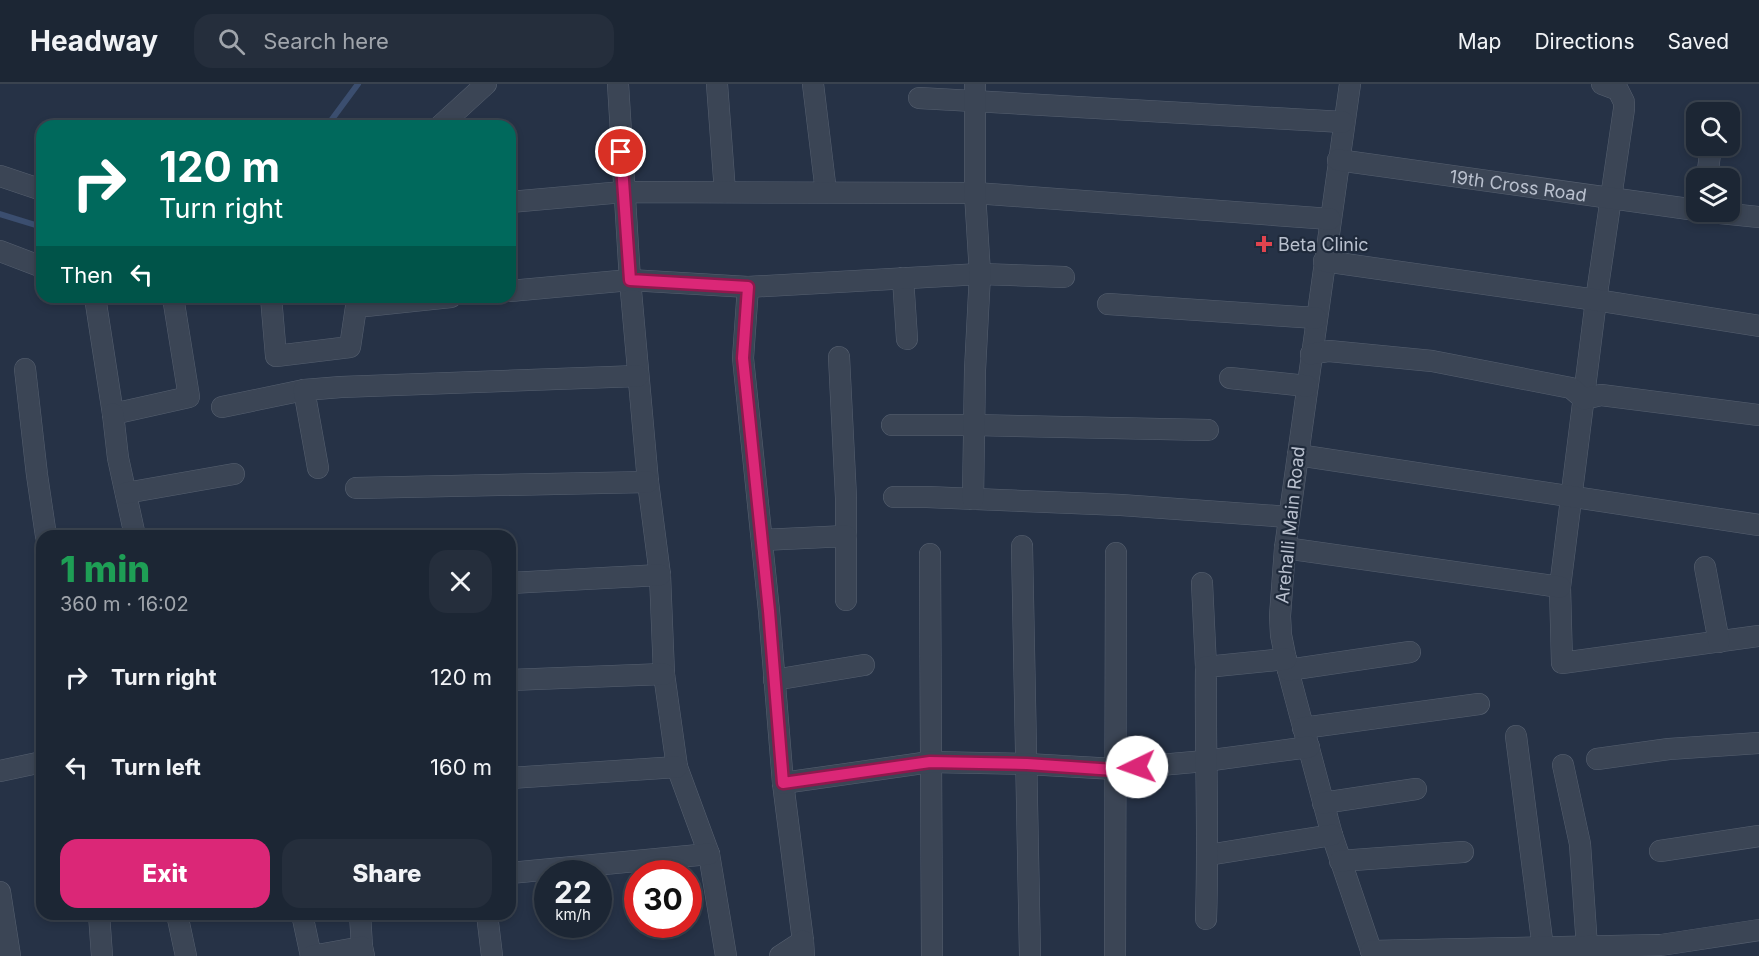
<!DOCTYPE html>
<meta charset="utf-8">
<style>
body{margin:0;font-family:Inter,sans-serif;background:#252e3c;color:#f1f3f6;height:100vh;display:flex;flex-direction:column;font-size:22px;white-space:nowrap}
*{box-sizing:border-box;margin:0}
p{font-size:20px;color:#a0a5ac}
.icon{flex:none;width:33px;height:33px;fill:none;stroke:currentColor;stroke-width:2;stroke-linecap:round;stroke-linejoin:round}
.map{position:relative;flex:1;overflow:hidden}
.sheet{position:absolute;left:36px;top:446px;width:480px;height:390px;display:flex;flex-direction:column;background:#1c2634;border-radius:18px;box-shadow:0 3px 9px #0003,0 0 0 2px #3a434f}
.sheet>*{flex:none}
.banner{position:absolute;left:36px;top:36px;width:480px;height:183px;border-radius:18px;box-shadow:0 3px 9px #0003,0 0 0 2px #3a434f;background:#00695c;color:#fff;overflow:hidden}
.tools{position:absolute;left:1686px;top:18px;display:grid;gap:12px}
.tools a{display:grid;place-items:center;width:54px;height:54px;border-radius:12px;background:#1c2634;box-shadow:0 3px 9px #0003,0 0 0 2px #3a434f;font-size:30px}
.speed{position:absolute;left:534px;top:776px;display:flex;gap:12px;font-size:30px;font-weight:700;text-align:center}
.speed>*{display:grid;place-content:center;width:78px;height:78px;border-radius:50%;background:#1c2634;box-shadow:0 3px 9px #0003,0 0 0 2px #3a434f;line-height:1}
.speed small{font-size:15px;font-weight:400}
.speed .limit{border:9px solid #d22;background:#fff;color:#111}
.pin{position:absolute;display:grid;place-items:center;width:51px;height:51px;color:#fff;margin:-26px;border:3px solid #fff;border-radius:50%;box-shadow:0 2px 6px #0007}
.me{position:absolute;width:66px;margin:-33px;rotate:267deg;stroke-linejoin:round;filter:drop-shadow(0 0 4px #0008)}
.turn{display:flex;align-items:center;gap:21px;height:126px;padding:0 24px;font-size:27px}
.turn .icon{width:78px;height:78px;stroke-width:2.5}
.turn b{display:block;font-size:42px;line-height:51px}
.then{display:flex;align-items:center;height:57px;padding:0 24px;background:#0003;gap:12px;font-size:22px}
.round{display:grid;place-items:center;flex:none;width:63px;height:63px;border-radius:18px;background:#252e3c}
.overview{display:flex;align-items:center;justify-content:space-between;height:102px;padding:0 24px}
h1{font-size:36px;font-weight:800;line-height:45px;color:#1e9e55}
.button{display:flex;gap:12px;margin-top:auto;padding:12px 24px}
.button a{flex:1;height:69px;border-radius:18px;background:#db2777;color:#fff;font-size:24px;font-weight:800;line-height:69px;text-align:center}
.button a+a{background:#252e3c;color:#f1f3f6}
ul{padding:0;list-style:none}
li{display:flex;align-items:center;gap:18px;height:90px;padding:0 24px}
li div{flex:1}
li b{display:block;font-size:22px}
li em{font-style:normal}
header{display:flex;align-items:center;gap:36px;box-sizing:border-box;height:84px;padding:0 30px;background:#1c2634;border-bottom:2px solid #3a434f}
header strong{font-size:28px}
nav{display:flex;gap:33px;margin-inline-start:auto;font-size:21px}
.search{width:420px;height:54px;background:#252e3c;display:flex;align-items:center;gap:15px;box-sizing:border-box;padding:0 21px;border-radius:18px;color:#a0a5ac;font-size:22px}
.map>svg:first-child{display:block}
</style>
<header>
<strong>Headway</strong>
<div class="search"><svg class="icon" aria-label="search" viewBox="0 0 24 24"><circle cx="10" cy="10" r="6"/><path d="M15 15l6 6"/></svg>Search here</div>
<nav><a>Map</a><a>Directions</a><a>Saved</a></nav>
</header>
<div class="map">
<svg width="1759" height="872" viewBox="0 0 1759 872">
<rect width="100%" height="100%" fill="#263246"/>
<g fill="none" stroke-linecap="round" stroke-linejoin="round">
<!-- stream -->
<path stroke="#3b4e6f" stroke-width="6" d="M327,42L358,0
M0,130L42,143"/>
<!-- minor casing -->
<g stroke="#566070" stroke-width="22">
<g id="minor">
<path d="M618,0L630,196L648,398L660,491L664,590L677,683L709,770L726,872"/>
<path d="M717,0L725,108"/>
<path d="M813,0L826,108"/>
<path d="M1350,0L1285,464L1280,532L1281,551L1288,586L1332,751L1373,872"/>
<path d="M1602,0L1618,6L1624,18V25L1596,216L1560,503L1562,579L1759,552"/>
<path d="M919,14L1343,38"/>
<path d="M440,42L486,0"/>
<path id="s1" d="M1338,76L1696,126"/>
<path d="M0,92L42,106"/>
<path d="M1707,94L1711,62"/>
<path d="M510,118L623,108L975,109L1330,135"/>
<path d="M1710,128L1759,133"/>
<path d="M0,167L42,183"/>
<path d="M1324,177L1596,216L1759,242"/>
<path d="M903,194L907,255"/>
<path d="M748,203L743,274L769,527L783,699L803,857"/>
<path d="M510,207L630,196L748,203L980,190L1064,193"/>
<path d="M95,213L113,330L189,313L173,213"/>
<path d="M271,213L276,272L350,263L356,223L451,213"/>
<path d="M1108,220L1316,234"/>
<path d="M1311,270L1329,267L1432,277L1571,304L1584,315L1601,311L1759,331"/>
<path d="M839,273L846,414V452"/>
<path d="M25,285L37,391L46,452"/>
<path d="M1230,294L1307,302"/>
<path d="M222,323L304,306"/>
<path d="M113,330L118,374L135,452"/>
<path d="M892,341H974L1208,346"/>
<path d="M1298,371L1759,441"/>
<path d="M318,384L304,306L341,303L638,292"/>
<path d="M356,404L648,398"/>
<path d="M126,409L234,390"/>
<path d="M894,413H927L1121,421L1289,433"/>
<path d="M973,415L975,286L980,190L975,109V0"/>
<path d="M762,456L846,452V516"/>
<path d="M1022,462L1030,872"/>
<path d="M1285,464L1560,503"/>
<path d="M930,470L932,872"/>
<path d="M1705,483L1719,558"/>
<path d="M510,499L660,491"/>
<path d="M1202,499L1206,583"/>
<path d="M1288,586L1410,568"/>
<path d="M510,596L664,590"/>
<path d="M774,596L864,581"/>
<path d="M1303,644L1479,620"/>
<path d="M1516,652L1543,864L1542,872"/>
<path d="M1597,675L1669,665L1759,659"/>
<path d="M1563,681L1580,760L1587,863"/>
<path d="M0,687L42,678"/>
<path d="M510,694L677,683"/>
<path d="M783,699L930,678L1027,680L1115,685L1205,677L1309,663"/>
<path d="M1323,719L1416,705"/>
<path d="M1660,767L1759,752"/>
<path d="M1208,771L1332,751"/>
<path d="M1340,777L1463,768"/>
<path d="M510,789L709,770"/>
<path d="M0,808L10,872"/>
<path d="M99,830L102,872"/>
<path d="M177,830L186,872"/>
<path d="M302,830L311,872"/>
<path d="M360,830L362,863L364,872"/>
<path d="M487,830L492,872"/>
<path d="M1206,835C1209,751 1205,667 1206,583L1286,575"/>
<path d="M1371,867L1661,861L1759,846"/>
<path d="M312,872L362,863"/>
<path d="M780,872L803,857L804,872"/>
<path d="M1115,872L1116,469"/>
</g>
</g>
<!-- minor -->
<use href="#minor" stroke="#3b4555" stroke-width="21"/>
</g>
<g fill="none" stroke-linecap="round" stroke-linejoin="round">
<!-- route casing -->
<g stroke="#8e194d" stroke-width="15">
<path id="route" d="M621,68L630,196L748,203L743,274L769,527L783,699L930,678L1027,680L1114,686L1137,683"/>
</g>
<!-- route -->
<use href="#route" stroke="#db2777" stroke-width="10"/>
</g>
<!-- markers -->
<path fill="#e0444e" stroke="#1f2a3b" stroke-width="2" d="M1261 151h6v6h6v6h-6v6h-6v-6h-6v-6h6z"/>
<g text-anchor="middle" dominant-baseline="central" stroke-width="4.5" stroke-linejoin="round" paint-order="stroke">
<!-- street labels -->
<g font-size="18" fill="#b9c0ce" stroke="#1f2a3b">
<text stroke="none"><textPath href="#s1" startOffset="182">19th Cross Road</textPath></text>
<text transform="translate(1290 441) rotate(-84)">Arehalli Main Road</text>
</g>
<!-- poi labels -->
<g font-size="18" fill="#b9c0ce" stroke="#1f2a3b" text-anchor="start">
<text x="1278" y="160">Beta Clinic</text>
</g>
</g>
</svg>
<div class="tools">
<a><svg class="icon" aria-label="search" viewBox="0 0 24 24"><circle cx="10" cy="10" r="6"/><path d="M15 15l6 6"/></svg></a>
<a><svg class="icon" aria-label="layers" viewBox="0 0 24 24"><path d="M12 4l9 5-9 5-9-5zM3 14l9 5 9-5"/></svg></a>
</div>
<div class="speed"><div>22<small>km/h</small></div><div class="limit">30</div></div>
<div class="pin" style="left:621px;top:68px;background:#d93025"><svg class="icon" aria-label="arrive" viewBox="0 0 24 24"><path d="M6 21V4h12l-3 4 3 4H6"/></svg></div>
<svg class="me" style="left:1137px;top:683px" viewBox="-20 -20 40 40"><circle r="19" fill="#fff"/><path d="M0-13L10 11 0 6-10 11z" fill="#db2777"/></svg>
<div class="banner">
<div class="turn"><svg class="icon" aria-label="right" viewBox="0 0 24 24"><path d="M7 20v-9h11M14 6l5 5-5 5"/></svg><div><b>120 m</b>Turn right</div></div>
<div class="then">Then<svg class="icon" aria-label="left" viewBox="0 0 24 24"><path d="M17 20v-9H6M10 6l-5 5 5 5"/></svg></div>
</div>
<section class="sheet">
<div class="overview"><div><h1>1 min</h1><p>360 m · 16:02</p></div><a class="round"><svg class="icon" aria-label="close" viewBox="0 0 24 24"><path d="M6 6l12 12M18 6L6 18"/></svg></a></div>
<ul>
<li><svg class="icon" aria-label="right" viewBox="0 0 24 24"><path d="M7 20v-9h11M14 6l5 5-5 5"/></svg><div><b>Turn right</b></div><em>120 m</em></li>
<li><svg class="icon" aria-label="left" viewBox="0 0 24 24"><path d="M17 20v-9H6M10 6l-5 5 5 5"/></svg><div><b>Turn left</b></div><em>160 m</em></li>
</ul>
<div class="button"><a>Exit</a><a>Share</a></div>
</section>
</div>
